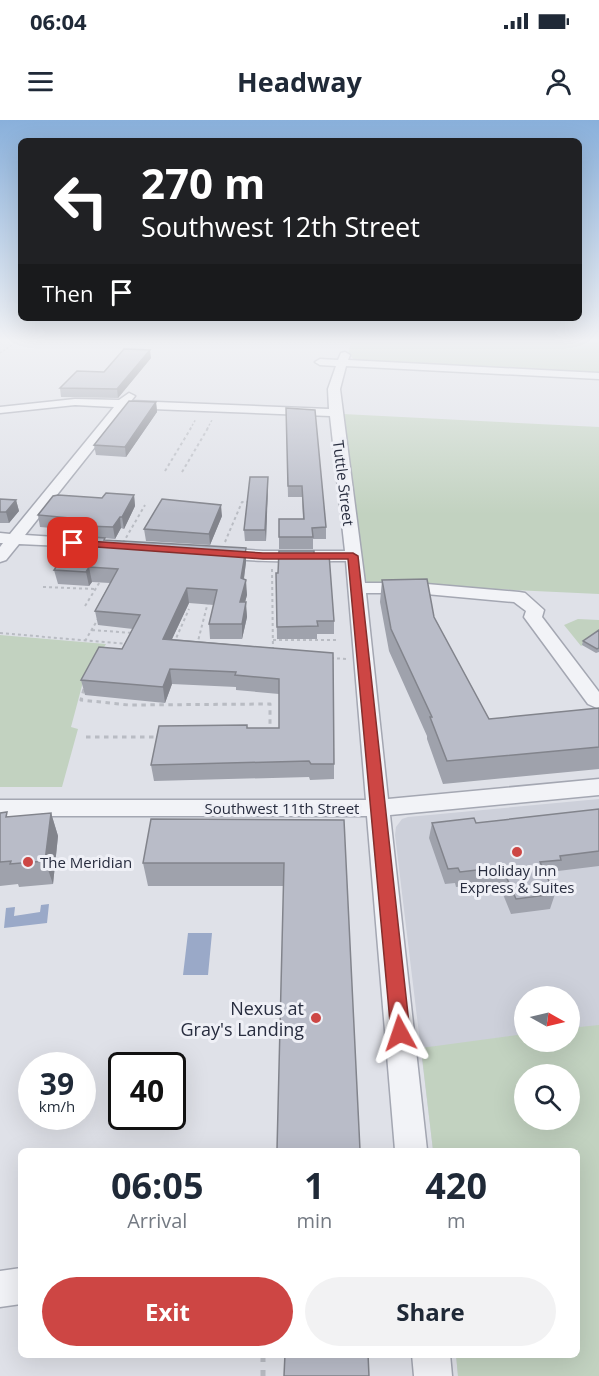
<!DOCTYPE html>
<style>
body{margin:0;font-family:"Open Sans",sans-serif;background:#f2f2f3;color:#1f2937;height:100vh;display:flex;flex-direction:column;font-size:22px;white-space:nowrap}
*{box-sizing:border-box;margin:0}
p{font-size:20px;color:#747a83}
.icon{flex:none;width:33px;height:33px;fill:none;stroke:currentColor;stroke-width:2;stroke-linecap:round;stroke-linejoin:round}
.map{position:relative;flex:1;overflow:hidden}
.panel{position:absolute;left:18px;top:1028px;width:562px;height:210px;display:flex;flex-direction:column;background:#fff;border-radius:9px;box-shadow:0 6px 24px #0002}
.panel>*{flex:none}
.hud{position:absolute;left:18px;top:18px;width:564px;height:183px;border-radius:9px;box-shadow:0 6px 24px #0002;background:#202124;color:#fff;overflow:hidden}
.needle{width:39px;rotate:98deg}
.fabs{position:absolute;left:514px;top:866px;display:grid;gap:12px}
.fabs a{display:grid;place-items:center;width:66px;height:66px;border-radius:50%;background:#fff;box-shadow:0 6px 24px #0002;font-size:30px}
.speed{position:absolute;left:18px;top:932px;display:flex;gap:12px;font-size:30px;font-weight:700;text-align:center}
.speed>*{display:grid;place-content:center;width:78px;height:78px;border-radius:50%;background:#fff;box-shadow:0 6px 24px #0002;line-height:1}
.speed small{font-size:15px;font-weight:400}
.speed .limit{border:3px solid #111;border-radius:9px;background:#fff;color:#111}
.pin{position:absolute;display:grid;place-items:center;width:51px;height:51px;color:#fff;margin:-26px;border-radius:12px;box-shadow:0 3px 9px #0006}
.me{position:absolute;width:66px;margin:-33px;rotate:355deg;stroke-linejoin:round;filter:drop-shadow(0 0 4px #0008)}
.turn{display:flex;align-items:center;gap:21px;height:126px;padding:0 24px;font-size:27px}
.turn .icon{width:78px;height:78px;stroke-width:2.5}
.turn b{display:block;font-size:42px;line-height:51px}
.then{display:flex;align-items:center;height:57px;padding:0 24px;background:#0003;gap:12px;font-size:22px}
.eta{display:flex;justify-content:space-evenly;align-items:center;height:102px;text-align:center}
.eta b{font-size:36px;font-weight:700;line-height:42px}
.action{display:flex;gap:12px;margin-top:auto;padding:12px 24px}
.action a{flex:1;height:69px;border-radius:36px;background:#cd4644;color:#fff;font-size:24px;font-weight:700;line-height:69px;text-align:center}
.action a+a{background:#f2f2f3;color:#1f2937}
.status{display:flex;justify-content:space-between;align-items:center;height:42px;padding:0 30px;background:#fff;direction:ltr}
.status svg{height:16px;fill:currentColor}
header{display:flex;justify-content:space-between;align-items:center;height:78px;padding:0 24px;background:#fff;font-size:27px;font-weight:700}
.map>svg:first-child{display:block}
</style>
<div class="status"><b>06:04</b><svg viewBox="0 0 49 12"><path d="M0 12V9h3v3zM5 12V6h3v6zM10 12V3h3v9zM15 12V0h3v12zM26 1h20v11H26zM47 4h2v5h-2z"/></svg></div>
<header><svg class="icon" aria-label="menu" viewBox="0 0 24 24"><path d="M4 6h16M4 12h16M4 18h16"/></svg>Headway<svg class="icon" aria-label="person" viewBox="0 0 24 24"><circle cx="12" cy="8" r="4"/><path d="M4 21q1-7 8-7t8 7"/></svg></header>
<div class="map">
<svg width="599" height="1256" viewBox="0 0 599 1256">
<rect width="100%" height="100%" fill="#dfe1e8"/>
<!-- built -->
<path fill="#cdd0da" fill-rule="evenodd" d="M599,679V1256H458L456,1235L578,1234V1030H433L395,715L396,707L402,699L408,697ZM525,876H570V921H525ZM525,954H570V999H525Z"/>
<!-- green -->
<path fill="#c2d2c0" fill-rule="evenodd" d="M352,219H599V254L356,241L348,234Z
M343,294L599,307V474L368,463L365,459Z
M578,499L599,500V514L581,526L564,505Z
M0,515L106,524L83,562L71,607L78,609L62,667H0Z
M599,905V1256H458L456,1235L578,1234V1030H433L421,928L525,914V921H570V908ZM525,954H570V999H525Z"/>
<!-- water -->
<path fill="#9aa9c8" d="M49,784L47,803L4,808L6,788L15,787L14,796L40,792L41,785Z
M188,813H212L208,855H183Z"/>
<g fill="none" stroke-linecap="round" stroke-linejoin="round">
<!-- minor casing -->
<g stroke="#a4a7b2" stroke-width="3">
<path id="minor" d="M345,232L350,235L348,240L599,253V259L346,246L340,269L365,463H415L519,472L525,473L544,490L542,497L599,572V589L588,584L524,497L526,491L514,482L415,473H366L388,679L599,659V675L390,695L427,1030H395L367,696H0V680H366L346,441C325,441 221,444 211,433L219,428L263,431H345L330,296L126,288L25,415L101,420L106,422L109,425L106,428L19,424L6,440L0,442V427L3,423H0V413L10,414L114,287L75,285L0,293V287L75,279L119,280L129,273L135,276L131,281L329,289L328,269L336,246L320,245L315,242L320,239L338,240L341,233Z
M21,1148V1184L0,1187V1151Z
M412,1234H450L452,1256H414Z"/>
</g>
<!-- path-far3 -->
<path stroke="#b9bcc3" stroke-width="1.5" stroke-dasharray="2 2" stroke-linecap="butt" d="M0,233L21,219
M190,309L196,299
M207,309L212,300"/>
<!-- path-far2 -->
<path stroke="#b9bcc3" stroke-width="2" stroke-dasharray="3 3" stroke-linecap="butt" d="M165,351L191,308
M182,352L208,308
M225,422L242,382H249
M123,423L145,385
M272,449L273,532
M43,467L95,469
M85,486L101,460
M92,510L133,513
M0,513L127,524
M273,520H337
M85,521L98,499
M174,523L189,489
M197,525L208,482
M331,538L346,539"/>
<!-- path-far1 -->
<path stroke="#b9bcc3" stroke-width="3" stroke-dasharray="4.5 4.5" stroke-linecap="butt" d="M84,569L81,580L129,585L270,584V610
M86,617H159"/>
<!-- path -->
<path stroke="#b9bcc3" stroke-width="5" stroke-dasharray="8 8" stroke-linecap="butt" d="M263,1234V1256"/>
<!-- minor -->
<use href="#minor" fill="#f2f3f7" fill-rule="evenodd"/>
</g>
<!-- wall -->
<path fill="#9fa2ac" d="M151,238L118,278L61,277L60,268Z
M156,282L157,292L126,337L96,335L94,325Z
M286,288L326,407V419H313V429H279V399H303L302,377H288Z
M268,357L266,421H245L244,410Z
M134,375L135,386L124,409L121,408L115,419L89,417L87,411L40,407L38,395L102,378Z
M0,379L16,380L19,391L9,403H0Z
M222,396L210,425L146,421L144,409Z
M105,420L246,442L244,459L247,475L245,482L247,497L242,519H210L209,504L214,485L189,483L172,519L333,533L334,644V659L310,660L309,657L154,661L151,645L247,608H279V574L236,570V567L172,564L165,583L85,575L81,560L122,529L133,509L98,505L95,491L110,463L92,462L89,466L58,464L54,450Z
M314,434L334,501V514H317V519H277L276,453H278Z
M382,460L434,497L489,599L599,588V649L443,664L427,619V616L389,531L380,482Z
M599,510V532L596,533L582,525L583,521Z
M599,689V746L558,751L556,755L546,756L555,774L550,789L511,794L498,762L456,767L455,763L445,764L429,718L432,703H476Z
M0,693L8,697L51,693L58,716L53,764L19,767L18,764L0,766Z
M344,700L283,766H148L143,743Z"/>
<!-- shaded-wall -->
<path fill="#82848c" d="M150,230L151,238L118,278L117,269Z
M156,282L157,292L126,337L125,327Z
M268,357V368L266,421L265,410Z
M134,375L135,386L124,409L122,397Z
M16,380L19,391L9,403L6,392Z
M221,385L222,396L210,425L209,414Z
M120,397L121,408L115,419L113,407Z
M246,428V442L242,472L241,458Z
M89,447L92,462L89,466L86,452Z
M246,460L247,475L241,497L240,482Z
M187,468L189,483L165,534L163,519Z
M246,482L247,497L242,519V504Z
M170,549L172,564L165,583L163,567Z
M51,693L58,716L53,764L45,741Z"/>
<!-- building -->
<path fill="#b9bcc8" stroke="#82848c" stroke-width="1.5" d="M124,229L150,230L117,269L60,268L77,251L104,252Z
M129,281L156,282L125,327L94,325Z
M286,288L315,290L326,407L312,408L313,417H279V399H304L302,366H288Z
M250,357H268L265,410H244Z
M106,373L134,375L122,397H120L113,407L86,406L90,400L38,395L53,376L58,375L102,378Z
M0,379L16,380L6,392H0Z
M162,379L221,385L209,414L144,409Z
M77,416L105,418L104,420L246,428L241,458L246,460L240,482H246L242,504H209L217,470L187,468L163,519L333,533L334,644H311L309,641L151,645L159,606L247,605V608H279V559L235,555L236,552L170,549L163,567L81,560L99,527L122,529L140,495L95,491L118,449L89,447L86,452L54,450Z
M279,431H314V434H329L334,501H317L318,506L277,507L276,453H278Z
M427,459L434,497L489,599L599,588V627L447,641L430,597H432L391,509L382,460Z
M599,510V528L597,529L583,521Z
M599,689V731L560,736L561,740L540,742L555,774L516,779L502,747L460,752L458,748L448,749L432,703L474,698L476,703Z
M7,692L6,697L51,693L45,741L10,744L11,741L0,742V693Z
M151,699L344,700L360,1030H277L284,743H143Z
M285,1234H368L369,1256H284Z"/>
<!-- sky -->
<linearGradient id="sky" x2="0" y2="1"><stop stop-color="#89b0db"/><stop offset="0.56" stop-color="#f1f2f5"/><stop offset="1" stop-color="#f1f2f5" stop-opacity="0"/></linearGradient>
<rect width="599" height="394" fill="url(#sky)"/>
<!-- route -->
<path fill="#cd4644" stroke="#852e2c" stroke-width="1.5" d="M73,420L263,433H353L358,436L410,913L407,919L400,922L394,919L391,913L348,439H263L69,425L68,423Z"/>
<!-- markers -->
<g fill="#cd4644" stroke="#eff0f6" stroke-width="2">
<circle cx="517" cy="732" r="6"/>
<circle cx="28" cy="742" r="6"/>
<circle cx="316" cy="898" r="6"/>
</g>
<g text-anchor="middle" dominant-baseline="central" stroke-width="6" stroke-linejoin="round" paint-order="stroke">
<!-- street labels -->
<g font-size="15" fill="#282d3f" stroke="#eff0f6">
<text transform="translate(344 363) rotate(83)">Tuttle Street</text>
<text x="282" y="688">Southwest 11th Street</text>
</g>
<!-- poi labels -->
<g font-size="15" fill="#282d3f" stroke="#eff0f6" text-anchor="start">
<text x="40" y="742">The Meridian</text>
<text x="517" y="750" text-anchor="middle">Holiday Inn<tspan x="517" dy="17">Express &amp; Suites</tspan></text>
</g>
<!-- near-poi labels -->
<g font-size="18" fill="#282d3f" stroke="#eff0f6" text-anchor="end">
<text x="304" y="888">Nexus at<tspan x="304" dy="21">Gray's Landing</tspan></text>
</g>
</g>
</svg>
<div class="fabs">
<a><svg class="needle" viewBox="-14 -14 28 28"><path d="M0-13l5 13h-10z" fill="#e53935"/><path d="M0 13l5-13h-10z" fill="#747a83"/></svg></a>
<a><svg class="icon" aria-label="search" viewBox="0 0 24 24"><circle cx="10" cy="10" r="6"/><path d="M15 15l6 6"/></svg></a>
</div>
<div class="speed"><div>39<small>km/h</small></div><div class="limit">40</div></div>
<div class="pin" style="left:73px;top:423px;background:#d93025"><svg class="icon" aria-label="arrive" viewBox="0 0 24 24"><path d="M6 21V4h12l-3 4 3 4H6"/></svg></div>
<svg class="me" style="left:400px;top:913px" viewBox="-20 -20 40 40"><path d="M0-17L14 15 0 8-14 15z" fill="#cd4644" stroke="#fff" stroke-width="4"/></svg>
<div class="hud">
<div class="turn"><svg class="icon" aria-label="left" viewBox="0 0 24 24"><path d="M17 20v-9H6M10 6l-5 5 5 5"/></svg><div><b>270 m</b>Southwest 12th Street</div></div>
<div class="then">Then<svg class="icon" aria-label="arrive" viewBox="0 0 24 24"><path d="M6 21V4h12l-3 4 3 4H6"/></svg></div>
</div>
<section class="panel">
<div class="eta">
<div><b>06:05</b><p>Arrival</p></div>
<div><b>1</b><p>min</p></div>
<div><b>420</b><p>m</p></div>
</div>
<div class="action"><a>Exit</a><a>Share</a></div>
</section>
</div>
